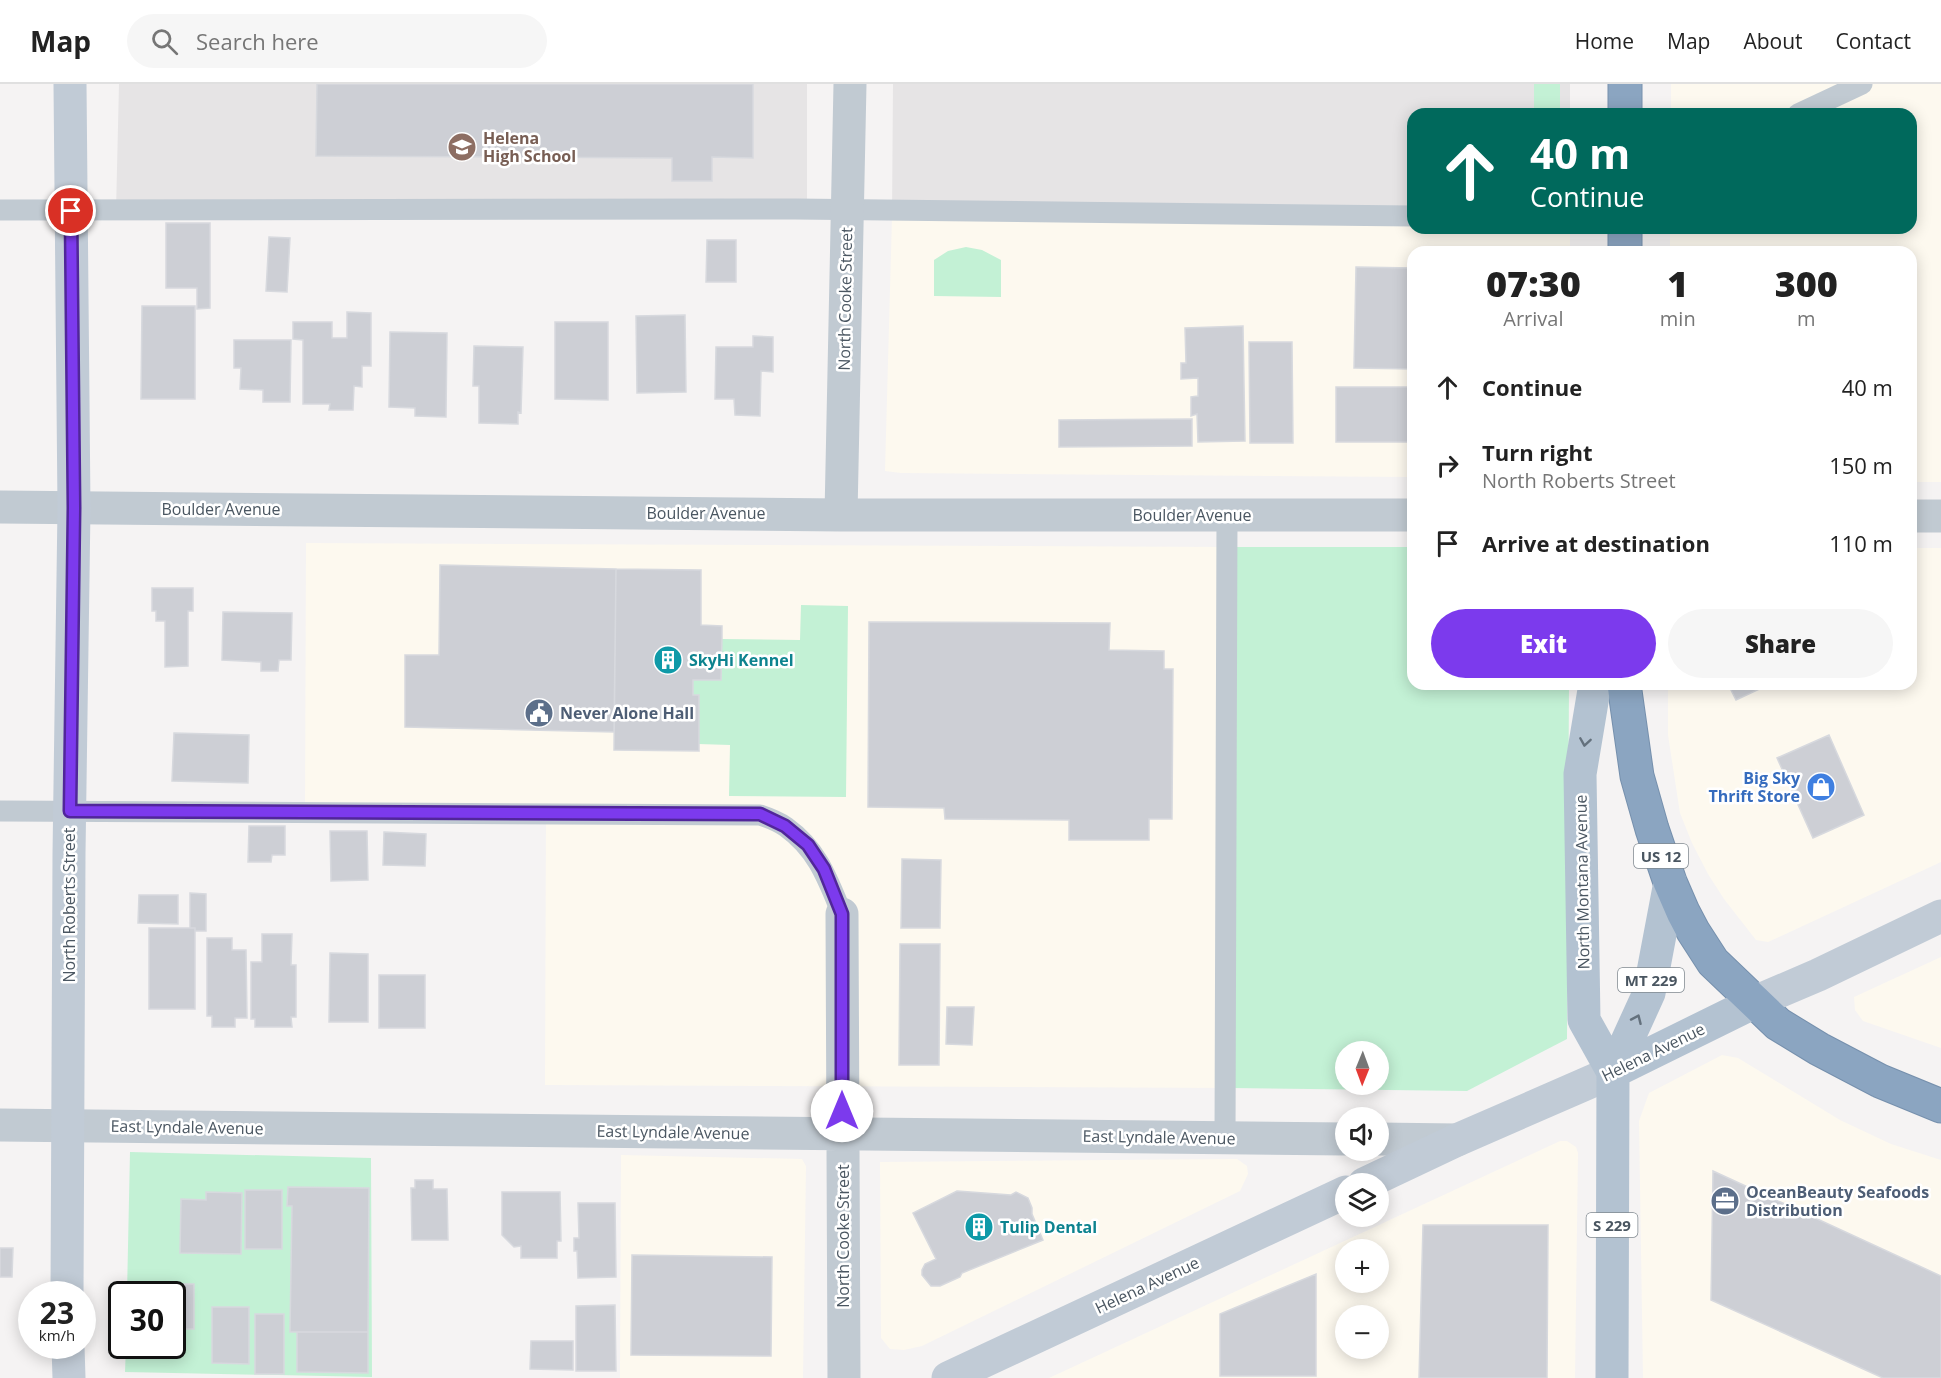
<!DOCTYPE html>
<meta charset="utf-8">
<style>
body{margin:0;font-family:"Open Sans",sans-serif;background:#f6f6f6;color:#222;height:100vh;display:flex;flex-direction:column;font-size:22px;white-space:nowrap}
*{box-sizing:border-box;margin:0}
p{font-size:20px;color:#767676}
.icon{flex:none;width:33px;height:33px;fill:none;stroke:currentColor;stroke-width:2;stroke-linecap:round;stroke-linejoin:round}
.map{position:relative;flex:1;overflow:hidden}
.panel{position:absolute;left:1407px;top:162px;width:510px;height:444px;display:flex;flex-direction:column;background:#fff;border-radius:18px;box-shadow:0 3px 15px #0003}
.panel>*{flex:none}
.guide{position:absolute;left:1407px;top:24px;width:510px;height:126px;border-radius:18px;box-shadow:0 3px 15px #0003;background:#00695c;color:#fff;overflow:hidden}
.needle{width:39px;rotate:181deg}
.tools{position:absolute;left:1335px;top:957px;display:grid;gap:12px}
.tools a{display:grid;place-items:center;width:54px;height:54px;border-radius:50%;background:#fff;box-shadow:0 3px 15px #0003;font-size:30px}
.speed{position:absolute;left:18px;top:1197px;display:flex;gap:12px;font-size:30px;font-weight:700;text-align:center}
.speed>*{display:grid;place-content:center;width:78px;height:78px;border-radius:50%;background:#fff;box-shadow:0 3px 15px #0003;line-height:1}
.speed small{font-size:15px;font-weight:400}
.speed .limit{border:3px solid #111;border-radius:9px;background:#fff;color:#111}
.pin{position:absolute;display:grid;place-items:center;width:51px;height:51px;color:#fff;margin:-26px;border:3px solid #fff;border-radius:50%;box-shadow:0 2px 6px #0007}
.me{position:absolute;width:66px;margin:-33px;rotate:0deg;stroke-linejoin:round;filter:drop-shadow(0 0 4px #0008)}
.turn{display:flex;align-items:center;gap:21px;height:126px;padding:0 24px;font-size:27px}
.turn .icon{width:78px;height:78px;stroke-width:2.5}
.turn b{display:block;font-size:42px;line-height:51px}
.eta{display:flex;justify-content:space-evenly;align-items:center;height:102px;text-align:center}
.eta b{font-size:36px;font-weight:800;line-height:42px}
.primary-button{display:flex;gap:12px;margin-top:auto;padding:12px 24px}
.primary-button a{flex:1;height:69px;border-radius:36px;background:#7c3aed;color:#fff;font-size:24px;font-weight:800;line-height:69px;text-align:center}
.primary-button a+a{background:#f6f6f6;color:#222}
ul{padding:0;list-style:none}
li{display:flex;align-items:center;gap:18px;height:78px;padding:0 24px}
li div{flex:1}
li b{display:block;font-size:22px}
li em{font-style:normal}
header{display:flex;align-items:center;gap:36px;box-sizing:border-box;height:84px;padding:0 30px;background:#fff;border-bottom:2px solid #e0e0e0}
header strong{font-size:28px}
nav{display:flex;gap:33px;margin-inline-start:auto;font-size:21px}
.search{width:420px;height:54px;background:#f6f6f6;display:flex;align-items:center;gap:15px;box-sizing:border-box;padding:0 21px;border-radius:33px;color:#767676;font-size:22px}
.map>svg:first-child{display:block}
</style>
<header>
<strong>Map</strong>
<div class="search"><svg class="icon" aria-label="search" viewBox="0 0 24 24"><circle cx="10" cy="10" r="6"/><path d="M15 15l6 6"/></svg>Search here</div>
<nav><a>Home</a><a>Map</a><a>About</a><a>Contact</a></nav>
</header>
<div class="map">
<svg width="1941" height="1294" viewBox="0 0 1941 1294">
<rect width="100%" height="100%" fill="#f5f3f3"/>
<!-- commercial -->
<path fill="#fdf9ef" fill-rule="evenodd" d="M1671,0H1941V398H1911V168H1670V144H1911V30H1671Z
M1413,131V144H1570V168H1413V393L901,389L885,387L892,133Z
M306,459L1227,463L1231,1004L545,1001L546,729L305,728Z
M1911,464H1941V778L1768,858L1756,856L1724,815L1708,790L1692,759L1680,729L1668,651V600H1911Z
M1941,873V964L1863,937L1855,926L1854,913Z
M1722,971L1738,974L1840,1036L1891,1060L1941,1076V1294H1643L1639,1037L1649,1009Z
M1560,1057H1567L1576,1063L1578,1069L1575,1294H1049ZM1346,1166H1378V1198H1346ZM1346,1232H1378V1264H1346Z
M621,1071L802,1075L806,1082L803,1294H620Z
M1237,1075L1247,1082L1248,1090L1240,1107L922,1262L904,1266L890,1265L881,1254L880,1078Z"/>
<!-- education -->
<path fill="#e6e4e5" d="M119,0H807V125L116,127Z
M893,0H1570V30H1413V131L892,133Z"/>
<!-- green -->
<path fill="#c3f1d5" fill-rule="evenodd" d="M1534,0H1560V30H1534Z
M966,163L982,166L1001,176V213L934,212V176L948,167Z
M1227,463H1413V600H1569L1567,955L1467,1007L1231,1004ZM1346,968H1378V1000H1346Z
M801,521L848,522L846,713L729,712L730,661L698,660L699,611H693V596H721L722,555L800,556Z
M130,1068L371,1074L372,1293L125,1288L126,1262H172V1210H127Z"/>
<!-- building -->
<path fill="#cdcfd5" stroke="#d7d9de" stroke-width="1.5" d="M317,0H753V74L712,73V97H672V74L316,72Z
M166,139H210V224L197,225V204H166Z
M269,153L290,154L287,208L266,207Z
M707,156H736V198H706Z
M1356,183L1413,184V285L1354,284Z
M142,222H195V315H141Z
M347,228L371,229V282H362V303L354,302L353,326H329L330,320H303V256L293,255V238H332V254H347Z
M685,231L686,308L637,309L636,232Z
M555,238H608V316L555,315Z
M1243,242L1245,357L1198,358L1197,330L1191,332V313L1198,312V294L1181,295V279H1186L1185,244Z
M390,248L447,249L446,333L415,332V324L389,323Z
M753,252L773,253V288L761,287L760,332L735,331L734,315H715L716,263H753Z
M234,256H291L290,318H263V306L240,305L241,284H234Z
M1249,258H1292L1293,359H1250Z
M474,262L523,263L521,329L518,328V340L479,339V302H473Z
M1336,303H1413V358H1336Z
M1192,335V362L1059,363V336Z
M440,481L616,485L614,648L405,643V571H439Z
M616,485L701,486V541L722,542V555L721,596H693V611H699V667L614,666Z
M152,504H193V527H188V582L165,583V537H156V527H152Z
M223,528L292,529L291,576H279L278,587H261V578L222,576Z
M869,538L1110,539L1109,566L1164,567V585H1173L1172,735H1149V756H1069V736L945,735L944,724L868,723Z
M1728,600H1765L1766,602L1736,616Z
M174,649L249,651L248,699L172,697Z
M1829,651L1864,731L1813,754L1777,674Z
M249,742H285V771H272L271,778H248Z
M330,747H367L368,796L331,797Z
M384,748L426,750L425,782L383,781Z
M902,775L941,776L940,844H901Z
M190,809L206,810V847H195V844H190Z
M139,811H178V840L138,839Z
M149,844H195V925H149Z
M262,850H292L291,881H296V933H291L292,943H255V935H251V878H262Z
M207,854H232V866H246L247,934H235V943H212V932H207Z
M900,860H940L939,981H899Z
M330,869L368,870V938H329Z
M379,891H425V944H379Z
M947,923H974L972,961L946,960Z
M1713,1087L1941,1192V1294H1883L1711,1216Z
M415,1096H433V1105H447L448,1156H412L411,1104H415Z
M288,1103L369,1104L368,1248H290L292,1122H287Z
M245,1106H282V1165H245Z
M957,1107L1011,1111L1016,1108L1028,1114L1032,1124V1130L1043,1156L962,1189L960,1193L940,1202H931L922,1191V1186L925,1180L936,1175L913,1129Z
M206,1108L242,1109L241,1170L180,1169L181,1115L206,1116Z
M502,1108H560L561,1157H557V1174H521V1162L514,1163L502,1151Z
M578,1119H615L616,1193L578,1194L577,1167H574V1154H579Z
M1423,1141H1548L1547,1294H1419Z
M0,1164H13L12,1193H0Z
M632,1171L772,1173L771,1272L631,1271Z
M1316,1190V1292H1220V1230Z
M155,1200H194V1245H172V1210H155Z
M615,1221L616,1287H576V1222Z
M212,1223H249V1280L212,1279Z
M255,1230H284V1290H255Z
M297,1248H368V1289L297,1288Z
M531,1257H573V1286L530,1285Z"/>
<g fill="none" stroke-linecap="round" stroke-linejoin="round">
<!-- highway casing -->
<g stroke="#7690ad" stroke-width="35">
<path id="highway" d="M1625,30V0
M1625,168V144
M1624,600L1637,692L1652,745L1670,798L1683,828L1693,847L1713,878L1778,940L1819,965L1880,997L1941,1022"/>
</g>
<!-- lane -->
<path stroke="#c1cad2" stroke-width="21" d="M1798,30L1862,0
M0,126L795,125L1413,132
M0,727L760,731C769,734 779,738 786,743C818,766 828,796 842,830
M1225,1054L1227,431"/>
<!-- street -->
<path stroke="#c1cad2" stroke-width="33" d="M0,423L841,431H1413
M841,431L850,0
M1911,432H1941
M842,830L844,1294
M0,1041L1346,1055
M1378,1055L1457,1056"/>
<!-- secondary -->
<path stroke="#c1cbd6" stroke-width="33" d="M1755,918L1818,891L1941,832
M1364,1100L1457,1056L1613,988
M67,1210L69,770L74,424L70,0
M68,1262L69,1294
M948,1294L1346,1108"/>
<!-- primary -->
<path stroke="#b3c2d1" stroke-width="33" d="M1595,600L1580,690L1584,936L1613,988
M1613,988L1755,918
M1612,1294L1613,988L1649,909L1670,798"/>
<!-- highway -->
<use href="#highway" stroke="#8ba5c1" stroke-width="33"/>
</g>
<!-- one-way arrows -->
<defs><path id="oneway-chevron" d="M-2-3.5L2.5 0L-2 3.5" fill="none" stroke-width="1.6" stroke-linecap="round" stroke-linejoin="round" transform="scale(1.5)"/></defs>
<g stroke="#64717d">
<use href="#oneway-chevron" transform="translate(1585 658) rotate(99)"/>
<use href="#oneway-chevron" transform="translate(1637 935) rotate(-66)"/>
</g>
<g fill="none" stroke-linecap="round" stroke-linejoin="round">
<!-- route casing -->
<g stroke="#51269a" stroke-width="15">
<path id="route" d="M71,127L74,424L70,727L760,730L785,742L808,761L824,785L842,830V1027"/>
</g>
<!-- route -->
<use href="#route" stroke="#7c3aed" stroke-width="10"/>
</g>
<!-- icons -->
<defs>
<g id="school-disc" transform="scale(1.5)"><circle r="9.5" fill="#8d6e63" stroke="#fff"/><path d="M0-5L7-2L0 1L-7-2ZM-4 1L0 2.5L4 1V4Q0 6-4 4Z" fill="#fff"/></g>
<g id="building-disc" transform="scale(1.5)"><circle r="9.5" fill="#0f9aa8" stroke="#fff"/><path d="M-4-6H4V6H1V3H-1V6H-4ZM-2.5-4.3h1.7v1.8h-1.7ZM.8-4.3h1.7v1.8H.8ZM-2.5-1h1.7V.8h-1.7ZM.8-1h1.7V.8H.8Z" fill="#fff"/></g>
<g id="civic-disc" transform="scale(1.5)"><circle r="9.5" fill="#5c6f8a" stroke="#fff"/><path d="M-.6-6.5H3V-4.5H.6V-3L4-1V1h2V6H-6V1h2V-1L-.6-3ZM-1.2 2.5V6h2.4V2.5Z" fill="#fff"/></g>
<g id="shop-disc" transform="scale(1.5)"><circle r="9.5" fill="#3f7fe0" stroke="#fff"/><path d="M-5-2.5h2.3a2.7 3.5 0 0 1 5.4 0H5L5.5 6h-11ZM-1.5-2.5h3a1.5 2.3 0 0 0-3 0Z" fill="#fff"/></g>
<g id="office-disc" transform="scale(1.5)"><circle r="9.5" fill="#5c6f8a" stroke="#fff"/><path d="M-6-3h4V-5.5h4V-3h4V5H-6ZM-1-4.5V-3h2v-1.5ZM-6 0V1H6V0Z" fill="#fff"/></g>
</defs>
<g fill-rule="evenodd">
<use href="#school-disc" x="462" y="63"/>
<use href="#building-disc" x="668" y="576"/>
<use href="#civic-disc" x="539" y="629"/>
<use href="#shop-disc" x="1821" y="703"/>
<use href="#office-disc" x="1725" y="1117"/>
<use href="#building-disc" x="979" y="1143"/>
</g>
<g text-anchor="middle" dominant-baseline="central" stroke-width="5" stroke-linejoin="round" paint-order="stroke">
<!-- shield labels -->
<g fill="#fff" stroke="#808990" stroke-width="1.5">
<rect x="1634" y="760" width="54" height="24" rx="4.5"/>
<rect x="1618" y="884" width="66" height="24" rx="4.5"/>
<rect x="1586.5" y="1129" width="51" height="24" rx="4.5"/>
</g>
<g font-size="15" font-weight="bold" fill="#4a5661">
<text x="1661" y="772">US 12</text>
<text x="1651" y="896">MT 229</text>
<text x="1612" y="1141">S 229</text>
</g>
<!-- education labels -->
<g font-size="16" font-weight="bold" fill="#785e54" stroke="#fff" text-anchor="start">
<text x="483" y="54">Helena<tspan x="483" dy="18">High School</tspan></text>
</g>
<!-- street labels -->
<g font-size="16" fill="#4a5661" stroke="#fff">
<text transform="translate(845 215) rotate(-89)">North Cooke Street</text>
<text x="221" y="425">Boulder Avenue</text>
<text x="706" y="429">Boulder Avenue</text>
<text x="1192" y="431">Boulder Avenue</text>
<text transform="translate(1582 798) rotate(-91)">North Montana Avenue</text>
<text transform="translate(69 821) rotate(-90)">North Roberts Street</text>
<text transform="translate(1653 968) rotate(-26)">Helena Avenue</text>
<text transform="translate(187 1043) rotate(1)">East Lyndale Avenue</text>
<text transform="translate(673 1048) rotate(1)">East Lyndale Avenue</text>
<text transform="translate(1159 1053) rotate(1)">East Lyndale Avenue</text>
<text transform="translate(843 1152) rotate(-90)">North Cooke Street</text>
<text transform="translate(1147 1201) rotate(-25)">Helena Avenue</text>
</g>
<!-- culture labels -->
<g font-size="16" font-weight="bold" fill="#0d838f" stroke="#fff" text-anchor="start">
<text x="689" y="576">SkyHi Kennel</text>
<text x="1000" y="1143">Tulip Dental</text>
</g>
<!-- service labels -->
<g font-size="16" font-weight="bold" fill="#4e5e75" stroke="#fff" text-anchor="start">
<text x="560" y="629">Never Alone Hall</text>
<text x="1746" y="1108">OceanBeauty Seafoods<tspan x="1746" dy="18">Distribution</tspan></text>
</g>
<!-- shop labels -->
<g font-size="16" font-weight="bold" fill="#366cbe" stroke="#fff" text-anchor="end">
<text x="1800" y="694">Big Sky<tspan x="1800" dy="18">Thrift Store</tspan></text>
</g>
</g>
</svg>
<div class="tools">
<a><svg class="needle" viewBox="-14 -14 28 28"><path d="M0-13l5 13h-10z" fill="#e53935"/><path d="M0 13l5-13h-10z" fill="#767676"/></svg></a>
<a><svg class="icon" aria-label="sound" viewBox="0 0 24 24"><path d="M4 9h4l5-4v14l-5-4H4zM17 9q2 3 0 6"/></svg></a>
<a><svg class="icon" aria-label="layers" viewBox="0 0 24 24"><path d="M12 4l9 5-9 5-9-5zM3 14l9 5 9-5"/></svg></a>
<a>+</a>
<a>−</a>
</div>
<div class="speed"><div>23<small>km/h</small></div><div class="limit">30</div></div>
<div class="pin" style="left:71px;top:127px;background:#d93025"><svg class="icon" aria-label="arrive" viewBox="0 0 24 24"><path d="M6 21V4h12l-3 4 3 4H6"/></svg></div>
<svg class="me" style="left:842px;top:1027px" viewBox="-20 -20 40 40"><circle r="19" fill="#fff"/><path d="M0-13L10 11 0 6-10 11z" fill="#7c3aed"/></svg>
<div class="guide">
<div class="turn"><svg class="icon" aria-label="ahead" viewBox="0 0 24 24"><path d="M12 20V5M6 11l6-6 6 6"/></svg><div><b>40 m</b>Continue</div></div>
</div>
<section class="panel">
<div class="eta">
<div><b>07:30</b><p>Arrival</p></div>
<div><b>1</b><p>min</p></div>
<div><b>300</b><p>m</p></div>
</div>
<ul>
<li><svg class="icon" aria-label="ahead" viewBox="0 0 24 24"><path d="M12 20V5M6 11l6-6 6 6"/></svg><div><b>Continue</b></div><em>40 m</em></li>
<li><svg class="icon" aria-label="right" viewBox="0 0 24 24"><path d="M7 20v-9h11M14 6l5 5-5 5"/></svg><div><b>Turn right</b><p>North Roberts Street</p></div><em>150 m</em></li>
<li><svg class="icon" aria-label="arrive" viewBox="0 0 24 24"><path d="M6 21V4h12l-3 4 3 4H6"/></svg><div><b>Arrive at destination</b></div><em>110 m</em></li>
</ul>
<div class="primary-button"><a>Exit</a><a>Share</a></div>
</section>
</div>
